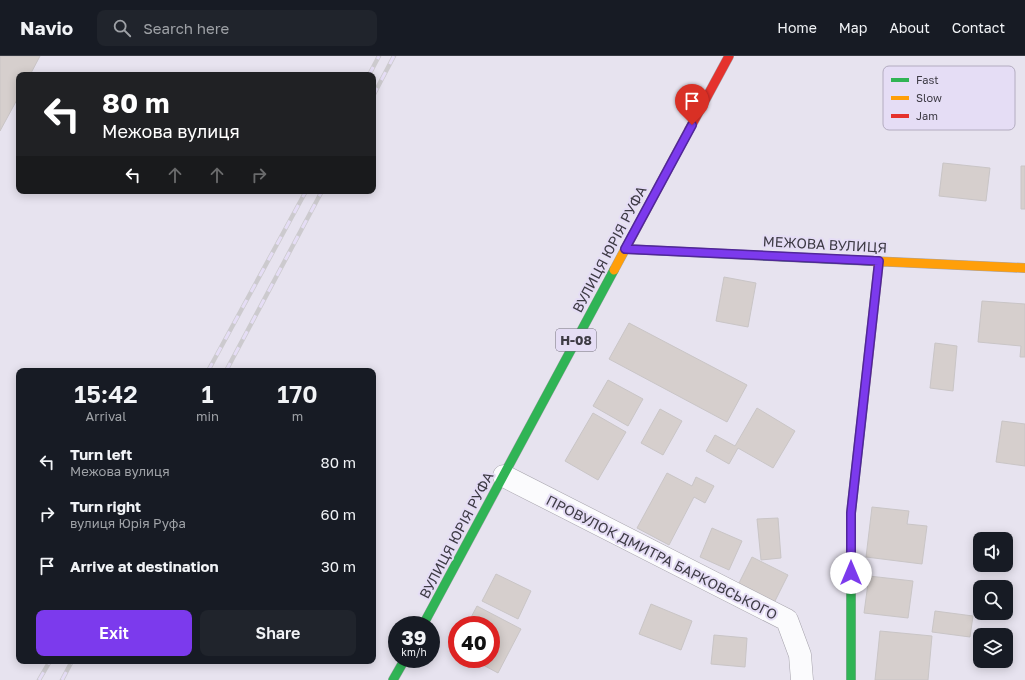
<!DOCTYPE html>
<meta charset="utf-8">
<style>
body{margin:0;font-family:"Golos Text",sans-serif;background:#20242c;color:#f1f3f6;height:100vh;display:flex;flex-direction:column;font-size:15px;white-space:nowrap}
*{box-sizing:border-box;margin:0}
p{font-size:13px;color:#9ea1a6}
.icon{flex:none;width:22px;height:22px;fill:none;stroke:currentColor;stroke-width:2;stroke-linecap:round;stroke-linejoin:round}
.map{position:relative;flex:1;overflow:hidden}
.sheet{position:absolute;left:16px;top:312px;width:360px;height:296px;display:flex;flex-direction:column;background:#171b24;border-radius:8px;box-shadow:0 2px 10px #0003}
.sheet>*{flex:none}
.banner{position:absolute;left:16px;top:16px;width:360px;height:122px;border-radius:8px;box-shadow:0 2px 10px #0003;background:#202124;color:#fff;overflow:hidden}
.tools{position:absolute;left:973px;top:476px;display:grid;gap:8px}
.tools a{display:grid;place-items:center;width:40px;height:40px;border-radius:8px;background:#171b24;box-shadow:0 2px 10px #0003;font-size:20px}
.speed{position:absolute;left:388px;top:560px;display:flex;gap:8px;font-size:20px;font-weight:700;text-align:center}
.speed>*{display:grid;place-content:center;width:52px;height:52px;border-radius:50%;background:#171b24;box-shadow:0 2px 10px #0003;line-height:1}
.speed small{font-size:10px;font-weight:400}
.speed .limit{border:6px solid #d22;background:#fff;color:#111}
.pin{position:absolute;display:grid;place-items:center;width:34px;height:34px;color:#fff;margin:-41px -17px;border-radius:50% 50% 50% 0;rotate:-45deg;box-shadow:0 0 4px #0007}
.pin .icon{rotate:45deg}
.me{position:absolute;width:44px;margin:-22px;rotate:0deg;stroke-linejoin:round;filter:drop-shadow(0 0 3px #0008)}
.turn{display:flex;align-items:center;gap:14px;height:84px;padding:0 20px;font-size:18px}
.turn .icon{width:52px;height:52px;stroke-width:2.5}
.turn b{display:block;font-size:28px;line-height:34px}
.lanes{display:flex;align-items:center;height:38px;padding:0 20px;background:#0003;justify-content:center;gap:20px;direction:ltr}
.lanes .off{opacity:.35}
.eta{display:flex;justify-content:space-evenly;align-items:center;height:68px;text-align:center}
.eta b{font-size:24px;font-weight:600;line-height:28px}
.primary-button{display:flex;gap:8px;margin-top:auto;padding:8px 20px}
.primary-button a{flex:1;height:46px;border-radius:8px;background:#7c3aed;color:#fff;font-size:16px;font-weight:600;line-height:46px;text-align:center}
.primary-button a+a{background:#20242c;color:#f1f3f6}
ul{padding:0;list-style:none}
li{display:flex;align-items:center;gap:12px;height:52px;padding:0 20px}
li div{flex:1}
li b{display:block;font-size:15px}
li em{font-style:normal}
header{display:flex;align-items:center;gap:24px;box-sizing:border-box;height:56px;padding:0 20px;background:#171b24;border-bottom:1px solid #363941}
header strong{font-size:19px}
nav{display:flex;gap:22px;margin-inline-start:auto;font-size:14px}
.search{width:280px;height:36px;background:#20242c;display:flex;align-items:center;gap:10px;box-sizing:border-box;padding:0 14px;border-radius:8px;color:#9ea1a6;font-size:15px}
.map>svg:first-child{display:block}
</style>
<header>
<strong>Navio</strong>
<div class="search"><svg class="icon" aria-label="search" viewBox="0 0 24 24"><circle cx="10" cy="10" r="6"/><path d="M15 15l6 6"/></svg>Search here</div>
<nav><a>Home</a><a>Map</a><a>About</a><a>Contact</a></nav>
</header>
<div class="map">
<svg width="1025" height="624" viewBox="0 0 1025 624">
<rect width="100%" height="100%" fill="#e7e3ef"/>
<!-- building -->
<path fill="#d6cfcd" stroke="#c9c5c6" d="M0,0H40L30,19H19V40L0,75Z
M943,107L990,112L986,145L939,140Z
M1021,110H1025V153H1021Z
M724,221L756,227L748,271L716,265Z
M982,245L1025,248V301H1020L1021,290L978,286Z
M629,267L747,329L727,366L609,303Z
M935,287L957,290L953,335L930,332Z
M608,324L643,343L628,370L593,350Z
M757,352L795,375L773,412L738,392L729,408L706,395L715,379L735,390Z
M660,353L682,365L663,399L641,387Z
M593,357L626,376L598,424L565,405Z
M1002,365L1025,368V410L996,406Z
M667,417L692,430L696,421L714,430L705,447L694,441L669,489L637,472Z
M872,451L909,455L907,468L927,470L922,508L866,501Z
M778,462L781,502L761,504L757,463Z
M712,472L742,485L729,514L700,501Z
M752,501L788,519L774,547L738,529Z
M496,518L531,535L518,563L482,545Z
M869,520L913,525L908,562L864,557Z
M651,548L692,565L681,594L639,578Z
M477,550L521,573L498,617L472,603H491V569H467Z
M935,555L973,560L970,581L932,576Z
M880,575L932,580L928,624H875Z
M714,579L747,582L745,611L711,608Z"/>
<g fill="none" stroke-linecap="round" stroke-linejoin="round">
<!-- street casing -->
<g stroke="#a5a2ab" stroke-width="23">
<path id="street" d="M504,420L787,564L800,599L802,624"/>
</g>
<!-- fast casing -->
<g stroke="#a5a2ab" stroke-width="10">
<path id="fast" d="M625,193L871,205
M423,569L614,214
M393,624L405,603
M851,624V457L863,350"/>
</g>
<!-- slow casing -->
<g stroke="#a5a2ab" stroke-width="10">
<path id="slow" d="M871,205L1025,212
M614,214L689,74
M863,350L879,205"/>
</g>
<!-- jam casing -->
<g stroke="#a5a2ab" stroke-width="10">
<path id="jam" d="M689,74L729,0"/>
</g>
<!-- street -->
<use href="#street" stroke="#fbfbfd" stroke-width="22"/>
<!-- fast -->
<use href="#fast" stroke="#30b455" stroke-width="9"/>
<!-- slow -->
<use href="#slow" stroke="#ff9f0a" stroke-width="9"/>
<!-- jam -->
<use href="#jam" stroke="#e5322d" stroke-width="9"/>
<!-- rail casing -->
<g stroke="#cccace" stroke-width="4.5">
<path id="rail" d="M369,19L379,0
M373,40L394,0
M208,315L306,135
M226,315L322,135
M39,624L50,605
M62,624L72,605"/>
</g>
<!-- rail -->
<use href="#rail" stroke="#e5ddf5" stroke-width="3" stroke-dasharray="9" stroke-linecap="butt"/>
</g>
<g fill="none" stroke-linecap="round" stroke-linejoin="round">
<!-- route casing -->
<g stroke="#51269a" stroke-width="10">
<path id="route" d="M692,69L625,193L879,205L851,457V517"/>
</g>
<!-- route -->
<use href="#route" stroke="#7c3aed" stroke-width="7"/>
</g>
<g text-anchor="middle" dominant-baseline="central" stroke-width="4" stroke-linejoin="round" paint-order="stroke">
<!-- shield labels -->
<rect fill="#e5ddf5" stroke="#706c7a" stroke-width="1" x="556" y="273" width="40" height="22" rx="3"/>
<g font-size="13" font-weight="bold" fill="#3e3b45">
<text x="576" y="284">Н-08</text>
</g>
<!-- street labels -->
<g font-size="14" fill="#3e3b45" stroke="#e5ddf5">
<text transform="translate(825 188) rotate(3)">МЕЖОВА ВУЛИЦЯ</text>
<text transform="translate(609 193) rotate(-62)">ВУЛИЦЯ ЮРІЯ РУФА</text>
<text transform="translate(456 479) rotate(-62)">ВУЛИЦЯ ЮРІЯ РУФА</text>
<text transform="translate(662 501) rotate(27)">ПРОВУЛОК ДМИТРА БАРКОВСЬКОГО</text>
</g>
</g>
<!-- legend -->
<rect x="883" y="10" width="132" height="64" rx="6" fill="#e5ddf5" stroke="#b3acc0" stroke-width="1"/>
<rect x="891" y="22" width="18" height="4" fill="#30b455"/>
<rect x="891" y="40" width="18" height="4" fill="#ff9f0a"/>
<rect x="891" y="58" width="18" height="4" fill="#e5322d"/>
<g font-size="11" fill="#3e3b45">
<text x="916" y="28">Fast</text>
<text x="916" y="46">Slow</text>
<text x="916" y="64">Jam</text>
</g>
</svg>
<div class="tools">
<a><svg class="icon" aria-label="sound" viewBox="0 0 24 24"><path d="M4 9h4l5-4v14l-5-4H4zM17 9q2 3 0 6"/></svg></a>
<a><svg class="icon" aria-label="search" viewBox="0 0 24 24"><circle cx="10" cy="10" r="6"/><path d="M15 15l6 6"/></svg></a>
<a><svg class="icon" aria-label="layers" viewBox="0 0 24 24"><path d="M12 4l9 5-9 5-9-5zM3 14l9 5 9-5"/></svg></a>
</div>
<div class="speed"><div>39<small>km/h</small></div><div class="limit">40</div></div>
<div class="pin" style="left:692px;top:69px;background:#d93025"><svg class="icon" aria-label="arrive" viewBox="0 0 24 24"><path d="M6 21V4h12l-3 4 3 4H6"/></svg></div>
<svg class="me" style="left:851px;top:517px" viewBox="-20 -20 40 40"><circle r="19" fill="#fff"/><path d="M0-13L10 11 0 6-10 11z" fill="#7c3aed"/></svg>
<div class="banner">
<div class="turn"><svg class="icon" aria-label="left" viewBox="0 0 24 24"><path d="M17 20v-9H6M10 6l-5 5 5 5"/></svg><div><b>80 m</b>Межова вулиця</div></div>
<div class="lanes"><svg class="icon" aria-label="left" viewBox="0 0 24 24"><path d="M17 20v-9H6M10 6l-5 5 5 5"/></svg><svg class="icon off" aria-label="ahead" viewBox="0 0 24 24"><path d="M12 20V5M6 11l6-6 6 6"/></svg><svg class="icon off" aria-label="ahead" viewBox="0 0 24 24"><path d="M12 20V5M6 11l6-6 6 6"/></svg><svg class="icon off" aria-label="right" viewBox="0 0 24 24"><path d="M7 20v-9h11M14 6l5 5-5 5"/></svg></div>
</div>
<section class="sheet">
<div class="eta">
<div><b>15:42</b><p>Arrival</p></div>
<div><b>1</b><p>min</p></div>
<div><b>170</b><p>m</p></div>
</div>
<ul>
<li><svg class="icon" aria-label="left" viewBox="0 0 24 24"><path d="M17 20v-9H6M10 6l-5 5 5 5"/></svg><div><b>Turn left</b><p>Межова вулиця</p></div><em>80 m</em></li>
<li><svg class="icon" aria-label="right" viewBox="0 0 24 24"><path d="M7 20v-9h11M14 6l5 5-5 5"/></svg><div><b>Turn right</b><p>вулиця Юрія Руфа</p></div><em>60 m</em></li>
<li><svg class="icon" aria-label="arrive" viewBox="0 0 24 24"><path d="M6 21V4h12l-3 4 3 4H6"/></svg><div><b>Arrive at destination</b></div><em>30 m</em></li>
</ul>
<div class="primary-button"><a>Exit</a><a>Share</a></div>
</section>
</div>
